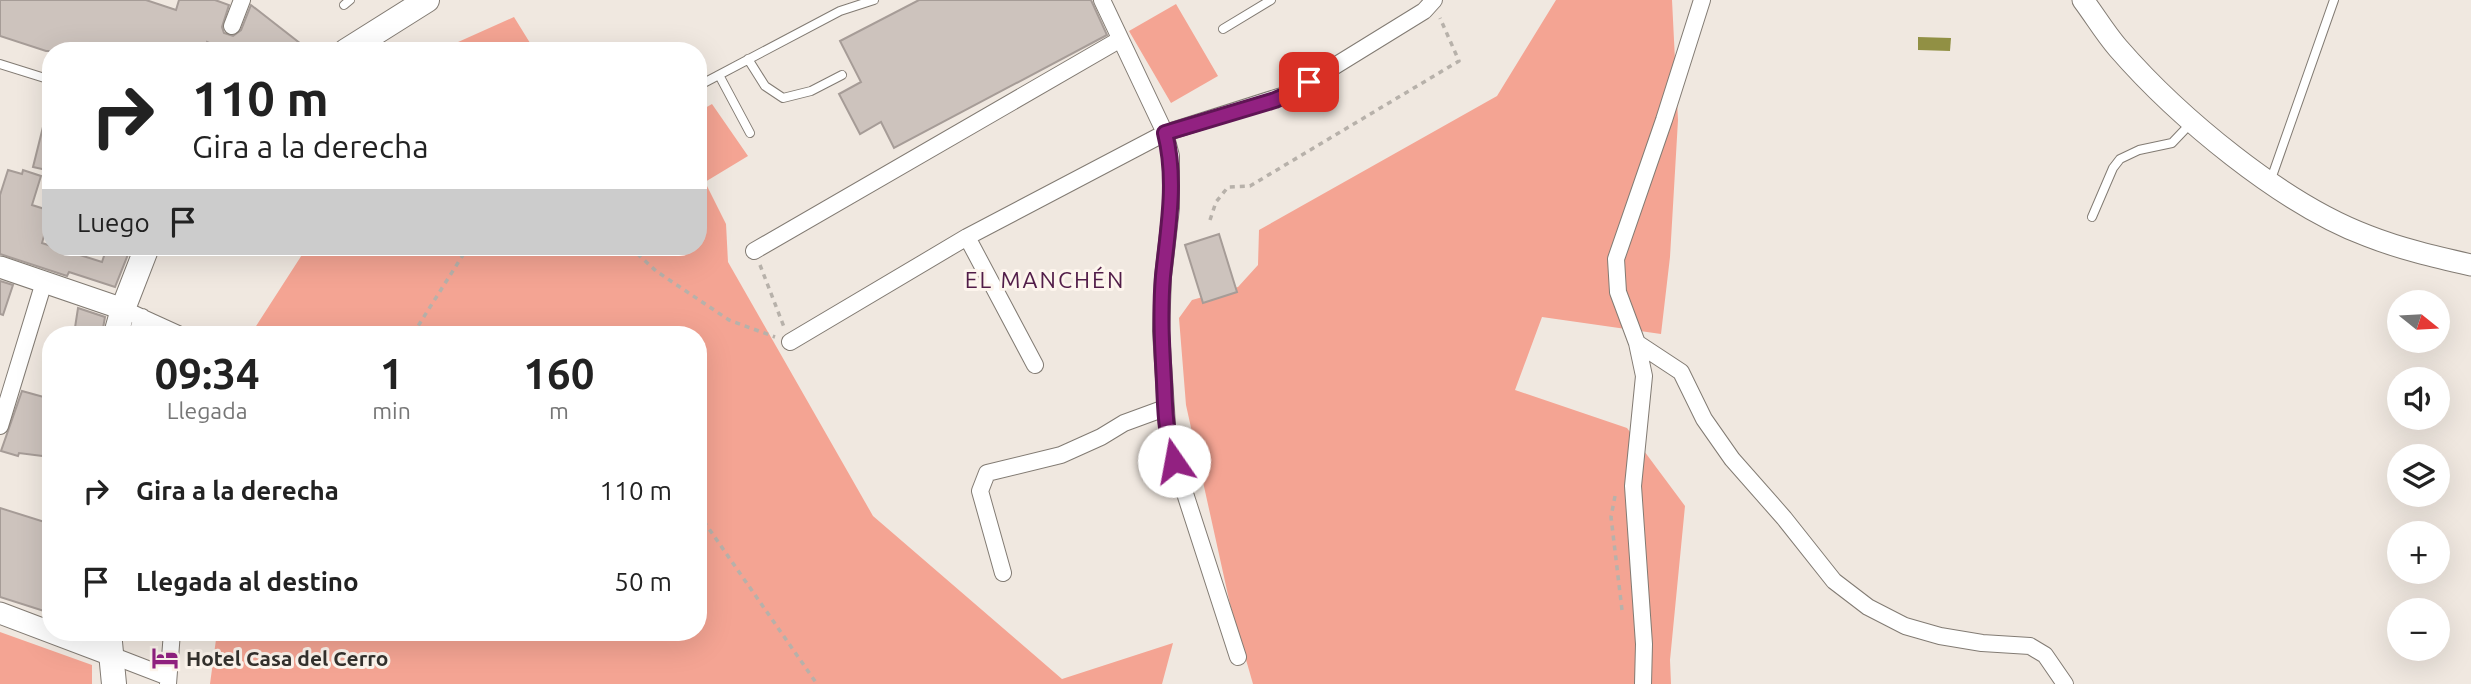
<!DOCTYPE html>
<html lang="es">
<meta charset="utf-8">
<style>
body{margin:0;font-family:Ubuntu,sans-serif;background:#f2f2f2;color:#222;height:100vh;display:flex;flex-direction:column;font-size:26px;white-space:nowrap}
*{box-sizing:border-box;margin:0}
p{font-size:23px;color:#767676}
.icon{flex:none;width:38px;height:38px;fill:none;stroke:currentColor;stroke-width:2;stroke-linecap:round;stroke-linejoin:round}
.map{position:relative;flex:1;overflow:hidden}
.sheet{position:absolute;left:42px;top:326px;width:665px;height:315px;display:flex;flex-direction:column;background:#fff;border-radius:28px;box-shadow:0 7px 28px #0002}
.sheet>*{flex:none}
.banner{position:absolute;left:42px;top:42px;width:665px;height:214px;border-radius:28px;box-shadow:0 7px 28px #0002;background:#fff;color:#222;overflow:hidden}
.needle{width:46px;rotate:108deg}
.buttons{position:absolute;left:2387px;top:290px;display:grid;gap:14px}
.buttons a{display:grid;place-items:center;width:63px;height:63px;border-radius:50%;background:#fff;box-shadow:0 7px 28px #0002;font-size:35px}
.pin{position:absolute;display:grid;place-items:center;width:60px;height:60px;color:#fff;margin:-30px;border-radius:14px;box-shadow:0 4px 10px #0006}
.me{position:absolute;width:77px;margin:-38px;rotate:348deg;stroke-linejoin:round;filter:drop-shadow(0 0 5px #0008)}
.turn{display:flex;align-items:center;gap:24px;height:147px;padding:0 35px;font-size:32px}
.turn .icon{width:91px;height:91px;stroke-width:2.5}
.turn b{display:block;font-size:49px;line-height:60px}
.then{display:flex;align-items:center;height:66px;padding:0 35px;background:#0003;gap:14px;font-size:26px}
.eta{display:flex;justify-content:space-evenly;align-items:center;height:119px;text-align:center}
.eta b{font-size:42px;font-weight:600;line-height:49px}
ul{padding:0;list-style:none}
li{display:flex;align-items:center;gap:21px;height:91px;padding:0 35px}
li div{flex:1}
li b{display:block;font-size:26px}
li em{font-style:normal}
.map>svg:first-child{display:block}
</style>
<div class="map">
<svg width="2471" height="684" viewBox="0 0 2471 684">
<rect width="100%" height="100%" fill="#f0e8e0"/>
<!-- green -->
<path fill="#f4a493" d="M1556,0H1672L1678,120L1670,257L1661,334L1542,317L1515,390L1627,428L1685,506L1670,660L1671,684H1253L1230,604L1186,405L1179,318L1192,300L1238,287L1258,265L1259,230L1497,96Z
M1176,4L1218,76L1171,103L1129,31Z
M514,17L535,51H438Z
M712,104L748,156L705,182L726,224L728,262L873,516L1062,679L1173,643L1162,684H210L217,632H698V334H251L307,247H698V112Z
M0,632L92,665V684H0Z"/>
<!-- water -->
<path fill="#919044" d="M1918,37L1951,38L1950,51L1918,50Z"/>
<!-- building -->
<path fill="#cdc3bd" stroke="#a69c97" stroke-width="2" d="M0,0H146L176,10L179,0H215L229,5L222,27L224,33L233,36L241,30L251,5L310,51H226L207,42L204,51H46L0,36Z
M919,0H1091L1107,35L894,148L881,122L860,134L839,94L861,82L840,41Z
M45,119L51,120V171L33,167Z
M8,170L22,174L23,170L41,176L32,205L51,211L42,243L102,262L107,247H131L115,287L69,272L67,276L0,254V195Z
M1219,234L1237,292L1203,303L1185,245Z
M0,281L13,285L3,315L0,314Z
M78,308L105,317L102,334H74Z
M22,391L51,399V457L19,453L18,456L1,451Z
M0,508L51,524V591L44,611L0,597Z"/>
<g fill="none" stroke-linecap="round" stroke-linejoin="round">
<!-- lane casing -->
<g stroke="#827b73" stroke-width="10">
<path id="lane" d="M344,5L350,0
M1223,29L1271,0
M748,59L765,86L783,98L811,91L842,75
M0,64L51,80
M719,75L750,133
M698,86L840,11L874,0
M2270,182L2334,0
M2092,217L2113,168L2120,159L2139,150L2172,143L2192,122"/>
</g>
<!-- street casing -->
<g stroke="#827b73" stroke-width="18">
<path id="street" d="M1102,0L1165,133L1171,156V208L1163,277L1161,331L1168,441L1238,657
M232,26L242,0
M967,237L1035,365
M754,251L1119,40
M123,309L178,334
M137,334L142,317
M790,342L967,237L1165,133L1291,93L1424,11L1434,0
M1637,343L1681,372L1704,419L1732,459L1784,518L1834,581L1868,607L1905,626L1940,636L1982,643L2030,646L2045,655L2065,684
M0,426L44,282
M1003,573L980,491L987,473L1061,455L1101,437L1124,423L1165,408
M111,655L168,677
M168,684L172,632
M1643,684L1644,644L1633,486L1644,376L1637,343L1618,292L1616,259L1664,120L1702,0"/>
</g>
<!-- secondary casing -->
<g stroke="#827b73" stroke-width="23">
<path id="secondary" d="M2083,0C2095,16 2105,33 2118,48C2178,117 2282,204 2368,236C2401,249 2436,257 2471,265
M0,267L123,309
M0,613L111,655"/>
</g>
<!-- primary casing -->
<g stroke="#827b73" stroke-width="26">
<path id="primary" d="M346,51L427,0
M116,334L123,309L147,247
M109,632L114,684"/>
</g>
<!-- path -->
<path stroke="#b7b1aa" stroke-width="3.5" stroke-dasharray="5 5" stroke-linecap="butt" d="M1210,220L1216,202L1228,187L1250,186L1459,61L1440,18
M630,247L656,271L729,320L775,337
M760,265L784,327
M413,334L468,247
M1615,496L1611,517L1622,610
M698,513L817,684"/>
<!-- lane -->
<use href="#lane" stroke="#fff" stroke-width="8"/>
<!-- street -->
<use href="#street" stroke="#fff" stroke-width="16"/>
<!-- secondary -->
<use href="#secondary" stroke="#fff" stroke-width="21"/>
<!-- primary -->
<use href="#primary" stroke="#fff" stroke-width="24"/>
</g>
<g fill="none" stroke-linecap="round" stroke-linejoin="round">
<!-- route casing -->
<g stroke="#5f1554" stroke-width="18">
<path id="route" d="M1174,461C1166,436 1165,409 1164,382C1162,347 1160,312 1163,276C1168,228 1177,180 1165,133L1275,100L1291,93L1309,82"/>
</g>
<!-- route -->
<use href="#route" stroke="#922181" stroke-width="12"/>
</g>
<!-- icons -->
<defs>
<g id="hotel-bare" transform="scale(2.1)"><path d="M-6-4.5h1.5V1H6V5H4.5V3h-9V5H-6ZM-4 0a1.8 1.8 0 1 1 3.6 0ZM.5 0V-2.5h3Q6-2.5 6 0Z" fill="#922181" stroke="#fdf5ed" stroke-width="2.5" paint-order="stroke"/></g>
</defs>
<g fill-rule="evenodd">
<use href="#hotel-bare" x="165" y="658"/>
</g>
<g text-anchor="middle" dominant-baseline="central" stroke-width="6" stroke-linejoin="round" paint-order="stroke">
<!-- poi labels -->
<g font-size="21" font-weight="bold" fill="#34312d" stroke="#fdf5ed" text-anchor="start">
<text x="186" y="658">Hotel Casa del Cerro</text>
</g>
<!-- neighbourhood labels -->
<g font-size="23" letter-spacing="2" fill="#511c48" stroke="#fdf5ed">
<text x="1045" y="279">EL MANCHÉN</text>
</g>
</g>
</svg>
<div class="buttons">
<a><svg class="needle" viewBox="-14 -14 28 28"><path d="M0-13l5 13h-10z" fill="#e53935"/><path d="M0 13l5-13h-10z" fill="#767676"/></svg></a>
<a><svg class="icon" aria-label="sound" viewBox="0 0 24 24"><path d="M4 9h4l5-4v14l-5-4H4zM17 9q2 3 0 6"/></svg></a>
<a><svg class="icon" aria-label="layers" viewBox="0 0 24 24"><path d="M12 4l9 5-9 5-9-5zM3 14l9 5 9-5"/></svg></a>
<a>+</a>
<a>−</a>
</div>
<div class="pin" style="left:1309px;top:82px;background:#d93025"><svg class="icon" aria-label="arrive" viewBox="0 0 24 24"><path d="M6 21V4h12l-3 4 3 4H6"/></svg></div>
<svg class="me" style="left:1174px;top:461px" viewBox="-20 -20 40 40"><circle r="19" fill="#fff"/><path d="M0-13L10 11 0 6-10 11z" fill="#922181"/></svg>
<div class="banner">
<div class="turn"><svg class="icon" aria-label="right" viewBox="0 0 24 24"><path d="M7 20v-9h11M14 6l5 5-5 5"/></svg><div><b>110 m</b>Gira a la derecha</div></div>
<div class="then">Luego<svg class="icon" aria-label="arrive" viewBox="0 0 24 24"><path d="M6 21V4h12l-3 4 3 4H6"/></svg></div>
</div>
<section class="sheet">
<div class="eta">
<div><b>09:34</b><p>Llegada</p></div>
<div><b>1</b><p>min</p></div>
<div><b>160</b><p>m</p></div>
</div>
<ul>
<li><svg class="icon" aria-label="right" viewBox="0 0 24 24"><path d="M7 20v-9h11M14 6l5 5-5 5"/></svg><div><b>Gira a la derecha</b></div><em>110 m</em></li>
<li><svg class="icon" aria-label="arrive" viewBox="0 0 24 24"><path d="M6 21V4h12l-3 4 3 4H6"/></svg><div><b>Llegada al destino</b></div><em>50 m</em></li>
</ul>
</section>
</div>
